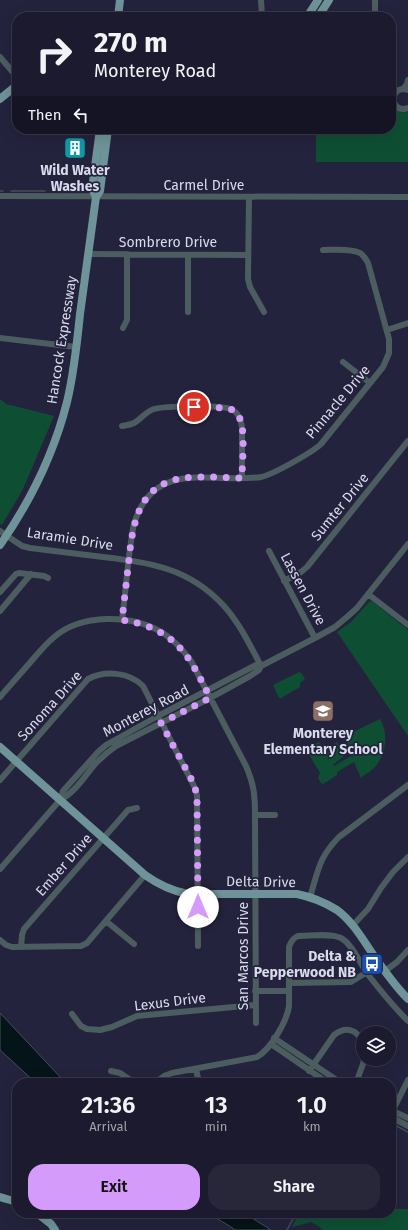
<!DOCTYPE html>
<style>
body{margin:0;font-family:"Fira Sans",sans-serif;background:#28273a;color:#f1f3f6;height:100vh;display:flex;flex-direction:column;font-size:15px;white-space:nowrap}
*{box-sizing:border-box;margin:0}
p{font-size:13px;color:#a0a1aa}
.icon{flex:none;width:22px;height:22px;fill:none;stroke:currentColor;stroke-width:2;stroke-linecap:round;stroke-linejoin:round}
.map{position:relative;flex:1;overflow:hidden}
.sheet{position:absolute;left:12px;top:1078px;width:384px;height:140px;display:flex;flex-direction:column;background:#1b1a2e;border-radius:16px;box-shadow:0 4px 16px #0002,0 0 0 1px #39384a}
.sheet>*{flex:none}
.top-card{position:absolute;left:12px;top:12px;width:384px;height:122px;border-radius:16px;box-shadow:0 4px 16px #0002,0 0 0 1px #39384a;background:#1b1a2e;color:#f1f3f6;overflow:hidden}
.buttons{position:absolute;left:356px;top:1026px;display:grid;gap:8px}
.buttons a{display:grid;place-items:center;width:40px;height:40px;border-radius:50%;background:#1b1a2e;box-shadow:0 4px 16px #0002,0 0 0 1px #39384a;font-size:20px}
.pin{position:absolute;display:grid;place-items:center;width:34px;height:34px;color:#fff;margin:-17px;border:2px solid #fff;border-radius:50%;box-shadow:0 1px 4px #0007}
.me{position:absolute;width:44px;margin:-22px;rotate:0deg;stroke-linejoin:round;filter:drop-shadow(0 0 3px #0008)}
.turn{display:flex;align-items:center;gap:14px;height:84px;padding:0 16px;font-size:18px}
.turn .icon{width:52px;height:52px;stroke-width:2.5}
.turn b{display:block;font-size:28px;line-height:34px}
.then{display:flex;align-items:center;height:38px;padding:0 16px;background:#0003;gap:8px;font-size:15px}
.eta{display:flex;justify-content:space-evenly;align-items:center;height:68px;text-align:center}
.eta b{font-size:24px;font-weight:600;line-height:28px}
.button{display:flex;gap:8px;margin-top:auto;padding:8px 16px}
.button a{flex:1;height:46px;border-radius:16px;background:#d59bfa;color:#111;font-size:16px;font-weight:600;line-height:46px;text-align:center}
.button a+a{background:#28273a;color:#f1f3f6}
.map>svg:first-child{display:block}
</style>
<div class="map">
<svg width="408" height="1230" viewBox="0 0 408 1230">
<rect width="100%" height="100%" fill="#24233d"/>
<!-- green -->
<path fill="#0e4f33" d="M391,103C394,111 400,113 408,112V162H316V129H391Z
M0,399L6,404L54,416L23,489L2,525L0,524Z
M370,601L373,602L408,630V736L337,632L351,622Z
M299,672L302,674L305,679L300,683V687L281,698H279L273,685Z
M380,719C389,734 386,755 374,768C370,772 365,774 361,778L354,762L337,772V775L323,784L321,783L318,778L320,773L305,748L319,742L326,751L337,742L346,754L333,765L334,766L351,756L353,758L345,739L347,735Z
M391,1209H408V1230H322L320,1227L311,1222L292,1227L299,1213H337V1216H351V1213H391Z"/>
<!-- water -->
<path fill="#051418" stroke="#454f57" d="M0,1013L62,1079L67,1083H36L0,1050Z
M207,1213H244L271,1230H235L228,1225Z"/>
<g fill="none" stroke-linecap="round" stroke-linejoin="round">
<!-- stream -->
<path stroke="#454f57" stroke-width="1.5" d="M0,191H3
M11,191H45
M391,1123L408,1132
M287,1230L296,1213"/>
<!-- minor -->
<path stroke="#4c5d60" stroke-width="6" d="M261,0L262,17
M375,17V0
M0,57L17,77
M403,89L407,84L408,80
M408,90C400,87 395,91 393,99C395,107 400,111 408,108
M139,129H235
M0,196L408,197
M249,197L248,279L250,287L264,312
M88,254L248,255
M188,255V312
M123,328L127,320V254
M387,330L408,323
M0,338L76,347
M343,362L370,383
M122,426C126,425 130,425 134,423C140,420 145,412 154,409C164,406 221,405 230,409C239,412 241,420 242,428V478
M0,531L22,546L30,548C55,551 79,554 103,557C152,563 189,568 224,606C240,624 250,645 261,666
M269,551L315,638
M284,581L301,572L307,567L408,441
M0,592L16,574L19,573L44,576L48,578
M368,594L408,625
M0,611L31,574
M122,620C125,596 127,572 130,548C132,538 132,527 136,518C158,459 215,484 261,477C272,475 313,452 321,444L383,367L389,353V339L368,263C366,260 364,255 360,253C351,248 333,250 323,250
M0,697C11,684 23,671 34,658C40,651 46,644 53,638C81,613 132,614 163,633C174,640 183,650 191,661L246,766C254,785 255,795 255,815L256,1023
M0,780L88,679C105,670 129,672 143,686L196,790L197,796L198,946
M60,800L63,791L98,752L106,745L158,716L256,665L261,666L315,638L335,627L347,617L357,608L408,544
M255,815H275
M0,869L60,800C76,792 85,775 97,762C103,756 109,751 116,746L210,698L250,676L259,670L261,666
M310,897C318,871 319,857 339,837L408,785
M106,921L134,944
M353,925L368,909L381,888L393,872L408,857
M0,940L6,945L12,947L81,946L87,943L145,875
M21,947L22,935L24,929L128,810L137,808
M385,971L397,962L408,950
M289,983L351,982L367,972
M255,991H289
M72,1014L81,1026L87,1029L100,1030L112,1027L137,1016L255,1005
M274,1038L341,1083
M271,1044L328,1083
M196,1069L199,1083
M111,1071L120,1073L135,1083
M309,1071L334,1035C346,1026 357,1029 363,1043
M155,1083L164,1076L172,1073L257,1057C271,1049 287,1021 289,1006V947C291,941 293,938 298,936C310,936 331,933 341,938C351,943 360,962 366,972C379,989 393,1006 408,1021
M356,1083L363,1064L364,1059
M391,1110L408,1118
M391,1114L408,1080
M391,1117L408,1126"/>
<!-- major -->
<path stroke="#6e9398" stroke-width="8" d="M118,17L120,0
M307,17L318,0
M318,17L329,0
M0,99L17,85
M96,197L92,189L100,129
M0,545C30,502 54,453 67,402C74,373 77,344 80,314C85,275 91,236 96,197L100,191L108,129
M0,747L145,875C159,885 172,891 188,894H297C312,897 324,902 337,910C352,921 362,938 372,953C383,969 394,985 408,999
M0,1197L17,1202
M37,1213L51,1224L55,1230"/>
</g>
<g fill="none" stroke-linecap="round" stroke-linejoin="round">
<!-- route -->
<path stroke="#d59bfa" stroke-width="7" stroke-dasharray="0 12.6" d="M194,407L227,408C232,409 237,412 239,417C246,428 242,464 242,478C222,478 198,475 178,479C134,488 132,533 128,568C126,585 124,603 122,620C174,628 189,654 210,698L161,723L194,784L197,796L198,907"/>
</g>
<!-- icons -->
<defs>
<g id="building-square" transform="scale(1.15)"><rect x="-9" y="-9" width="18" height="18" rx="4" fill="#0f9aa8" stroke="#24233d"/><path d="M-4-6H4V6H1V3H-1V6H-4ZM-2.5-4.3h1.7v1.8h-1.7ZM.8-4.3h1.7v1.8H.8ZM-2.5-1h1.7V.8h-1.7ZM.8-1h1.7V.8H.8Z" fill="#fff"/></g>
<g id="school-square" transform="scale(1.15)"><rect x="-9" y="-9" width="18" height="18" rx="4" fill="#8d6e63" stroke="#24233d"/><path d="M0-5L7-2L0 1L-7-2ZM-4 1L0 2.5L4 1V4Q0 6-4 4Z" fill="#fff"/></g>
<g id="bus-square" transform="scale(1.15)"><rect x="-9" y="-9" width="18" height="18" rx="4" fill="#1a4fb4" stroke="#24233d"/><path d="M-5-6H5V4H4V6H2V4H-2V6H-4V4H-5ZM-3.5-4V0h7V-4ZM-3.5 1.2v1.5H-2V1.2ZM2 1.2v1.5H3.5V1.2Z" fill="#fff"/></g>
</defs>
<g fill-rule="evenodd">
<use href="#building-square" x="75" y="148"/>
<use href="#school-square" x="323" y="711"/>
<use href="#bus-square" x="372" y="964"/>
</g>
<g text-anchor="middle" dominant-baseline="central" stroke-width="3.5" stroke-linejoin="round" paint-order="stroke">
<!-- poi labels -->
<g font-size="14" font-weight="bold" fill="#d9daeb" stroke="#24233d">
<text x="75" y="170">Wild Water<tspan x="75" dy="16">Washes</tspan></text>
<text x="323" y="733">Monterey<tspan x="323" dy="16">Elementary School</tspan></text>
<text x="356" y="956" text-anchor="end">Delta &amp;<tspan x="356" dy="16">Pepperwood NB</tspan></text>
</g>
<!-- street labels -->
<g font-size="14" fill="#d9daeb" stroke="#24233d">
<text x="204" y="185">Carmel Drive</text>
<text x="168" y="242">Sombrero Drive</text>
<text transform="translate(62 340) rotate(-81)">Hancock Expressway</text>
<text transform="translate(338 402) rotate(-50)">Pinnacle Drive</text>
<text transform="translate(340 507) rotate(-51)">Sumter Drive</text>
<text transform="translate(70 539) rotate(9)">Laramie Drive</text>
<text transform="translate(303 589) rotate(62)">Lassen Drive</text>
<text transform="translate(50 706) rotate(-48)">Sonoma Drive</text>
<text transform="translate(146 711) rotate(-28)">Monterey Road</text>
<text transform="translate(64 865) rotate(-49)">Ember Drive</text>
<text transform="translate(261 882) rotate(1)">Delta Drive</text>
<text transform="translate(243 956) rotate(-90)">San Marcos Drive</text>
<text transform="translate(170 1002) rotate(-7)">Lexus Drive</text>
</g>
</g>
</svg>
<div class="buttons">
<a><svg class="icon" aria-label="layers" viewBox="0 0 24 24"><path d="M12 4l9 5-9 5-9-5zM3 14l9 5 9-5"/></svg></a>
</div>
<div class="pin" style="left:194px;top:407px;background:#d93025"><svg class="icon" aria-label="arrive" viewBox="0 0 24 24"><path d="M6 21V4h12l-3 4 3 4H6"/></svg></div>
<svg class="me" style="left:198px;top:907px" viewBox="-20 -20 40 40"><circle r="19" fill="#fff"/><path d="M0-13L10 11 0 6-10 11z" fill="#d59bfa"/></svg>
<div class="top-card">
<div class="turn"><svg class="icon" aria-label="right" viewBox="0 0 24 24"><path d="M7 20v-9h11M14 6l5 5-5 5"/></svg><div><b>270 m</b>Monterey Road</div></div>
<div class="then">Then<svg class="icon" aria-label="left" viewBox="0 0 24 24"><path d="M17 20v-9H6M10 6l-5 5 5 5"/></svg></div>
</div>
<section class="sheet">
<div class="eta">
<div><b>21:36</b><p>Arrival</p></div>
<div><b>13</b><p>min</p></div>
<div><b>1.0</b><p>km</p></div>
</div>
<div class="button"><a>Exit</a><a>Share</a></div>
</section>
</div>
